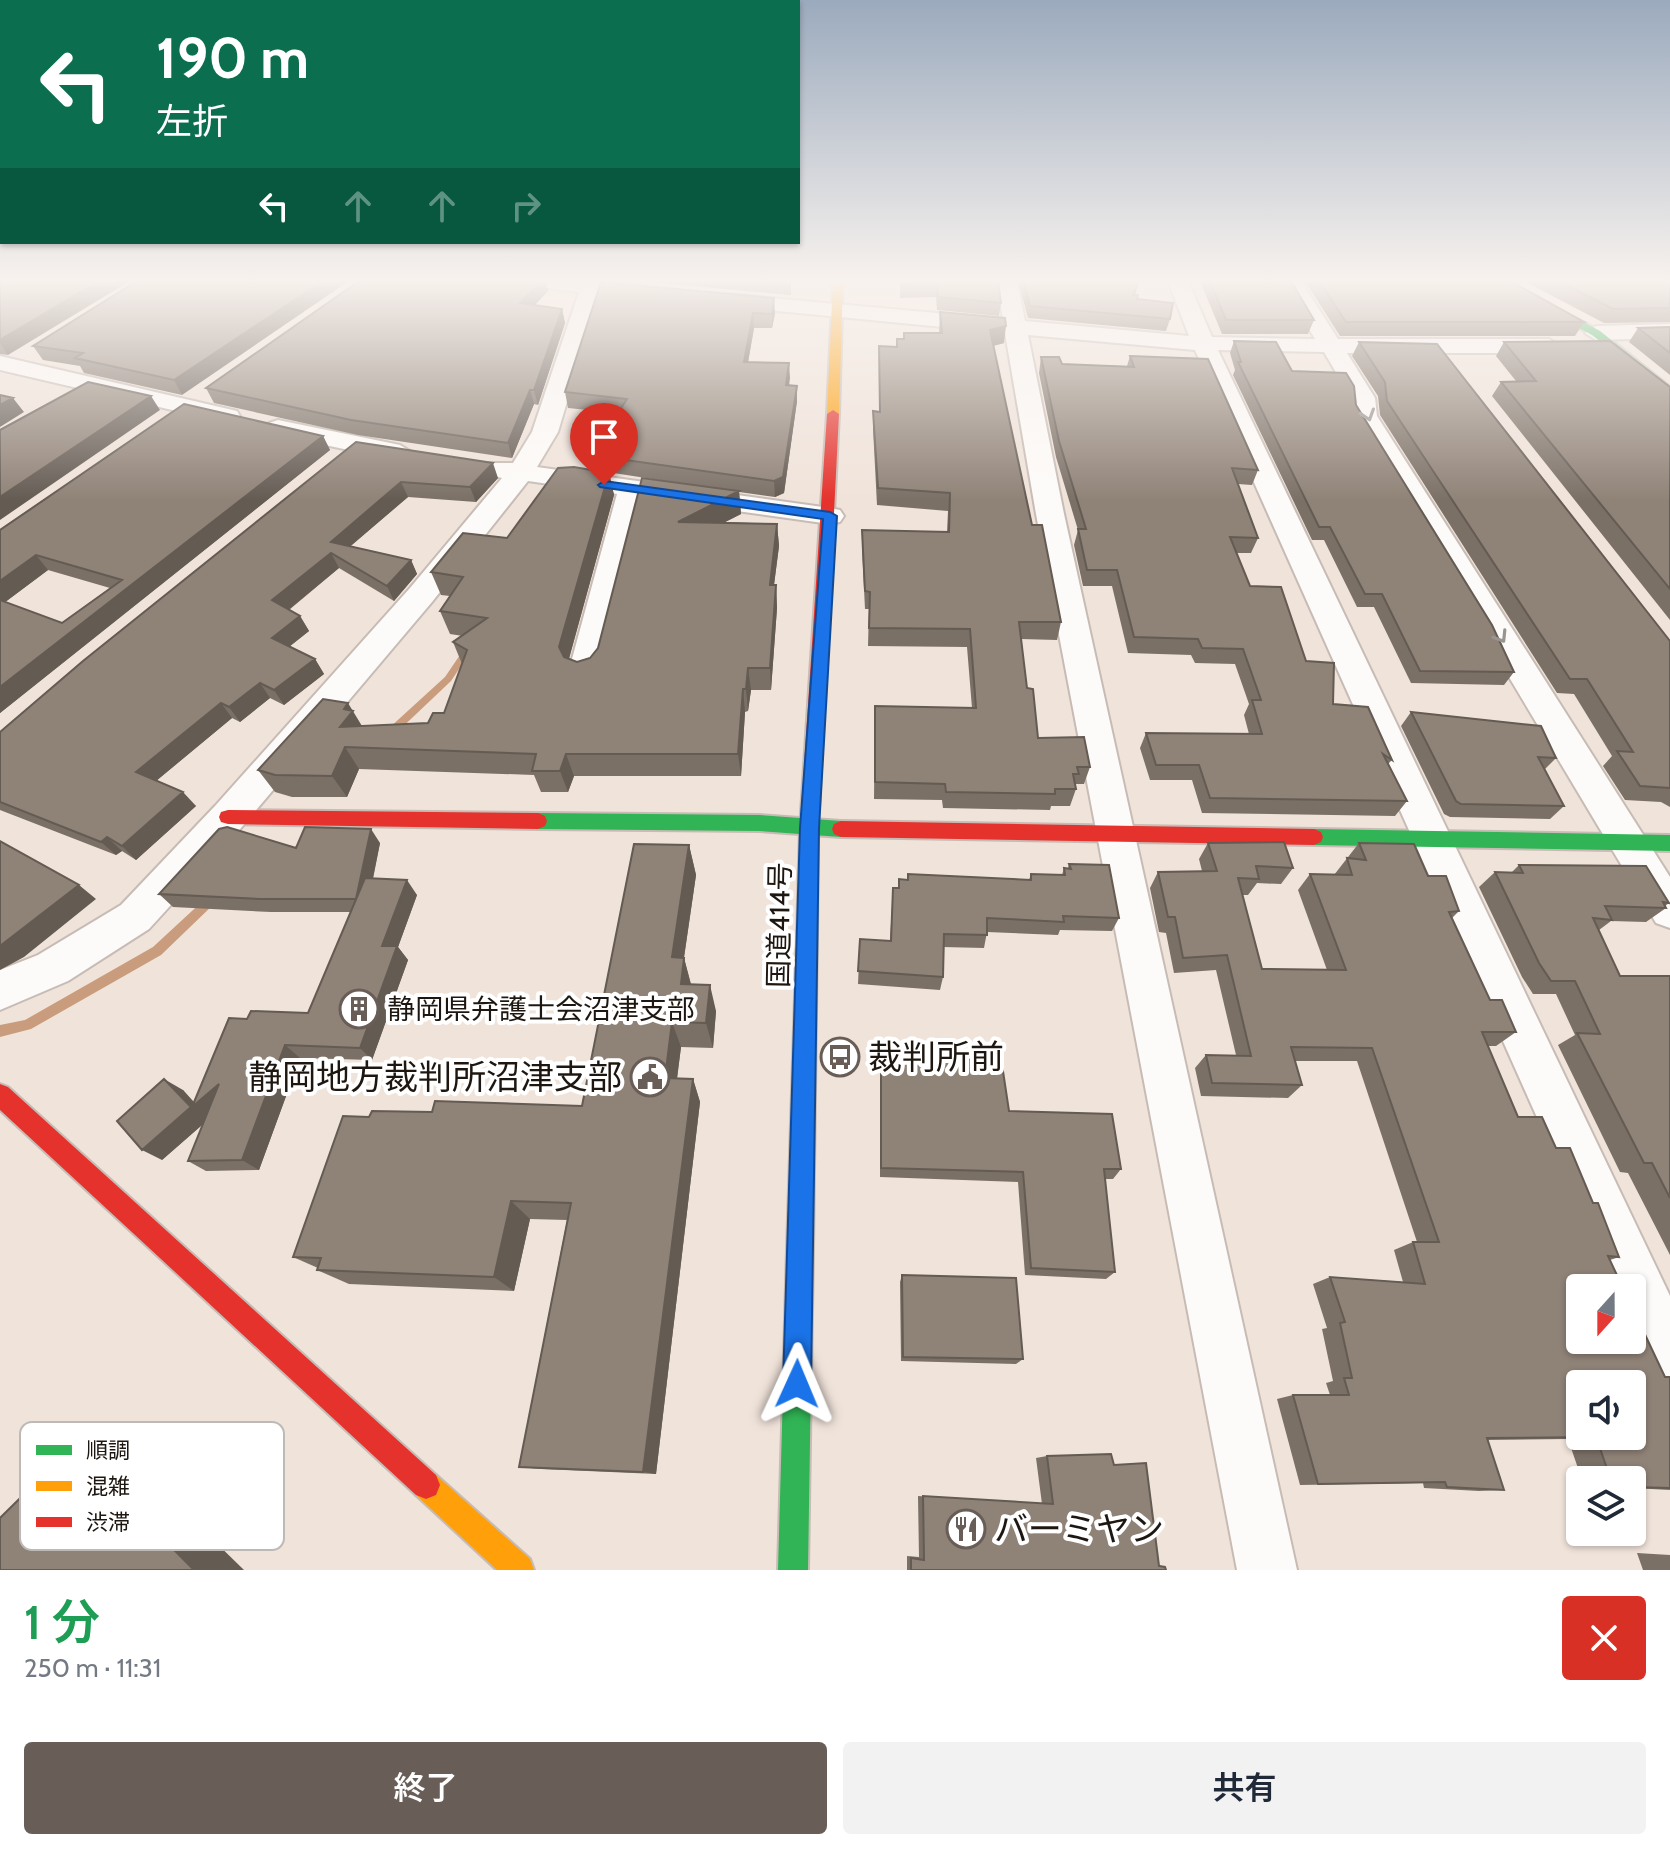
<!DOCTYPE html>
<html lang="ja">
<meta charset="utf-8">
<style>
body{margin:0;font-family:Cabin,"Noto Sans JP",sans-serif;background:#f2f2f3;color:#1f2937;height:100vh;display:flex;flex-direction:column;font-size:30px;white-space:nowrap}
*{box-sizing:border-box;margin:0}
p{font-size:26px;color:#747a83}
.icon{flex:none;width:44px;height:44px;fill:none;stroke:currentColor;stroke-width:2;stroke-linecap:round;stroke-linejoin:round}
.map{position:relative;height:1570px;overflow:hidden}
.sheet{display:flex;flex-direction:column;background:#fff;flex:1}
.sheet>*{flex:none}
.guide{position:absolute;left:0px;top:0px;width:800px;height:244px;box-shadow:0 2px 6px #0004;background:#0b6e4f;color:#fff;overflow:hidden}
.needle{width:52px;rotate:201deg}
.tools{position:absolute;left:1566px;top:1274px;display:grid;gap:16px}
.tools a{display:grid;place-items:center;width:80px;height:80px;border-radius:8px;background:#fff;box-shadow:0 2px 6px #0004;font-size:40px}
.pin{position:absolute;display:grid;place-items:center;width:68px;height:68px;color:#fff;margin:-82px -34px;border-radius:50% 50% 50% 0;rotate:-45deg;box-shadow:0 0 8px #0007}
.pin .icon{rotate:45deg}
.me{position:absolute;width:88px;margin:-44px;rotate:1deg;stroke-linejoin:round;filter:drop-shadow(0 0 6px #0008)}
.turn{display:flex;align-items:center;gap:28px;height:168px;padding:0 24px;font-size:36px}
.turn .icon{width:104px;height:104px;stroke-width:2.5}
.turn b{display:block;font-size:56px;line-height:68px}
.lanes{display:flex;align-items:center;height:76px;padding:0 24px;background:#0003;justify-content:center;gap:40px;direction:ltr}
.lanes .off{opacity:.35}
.round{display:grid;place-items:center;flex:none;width:84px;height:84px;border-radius:8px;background:#f2f2f3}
.overview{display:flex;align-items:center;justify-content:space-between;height:136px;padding:0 24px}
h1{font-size:48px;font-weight:600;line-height:60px;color:#1e9e55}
.primary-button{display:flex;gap:16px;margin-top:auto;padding:16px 24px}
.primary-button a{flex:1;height:92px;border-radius:8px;background:#685e57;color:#fff;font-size:32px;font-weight:600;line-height:92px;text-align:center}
.primary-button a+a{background:#f2f2f3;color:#1f2937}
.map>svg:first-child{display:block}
</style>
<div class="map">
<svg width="1670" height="1570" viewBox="0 0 1670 1570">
<rect width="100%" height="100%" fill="#f0e3da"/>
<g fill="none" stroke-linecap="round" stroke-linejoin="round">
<!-- stream -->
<path fill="#c89c7c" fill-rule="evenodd" d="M467,648L471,651L451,681L394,735H388L386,732L388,729L445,677L464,649Z
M210,896L214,898L215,901L214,904L161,955L31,1029L0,1037V1025L25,1020L153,947L206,898Z"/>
<!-- street casing -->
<g stroke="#c7bcb5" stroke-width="4">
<path id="street" d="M528,281C553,281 643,276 658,293L648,299L599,294L558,432L537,467L830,508L840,510L844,516L840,522L830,524L643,498L601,670L596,678L585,682L574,678L569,670L617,494L528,481L432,602L241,828L149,929L68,981L0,1010V970L38,955L121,905L215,806L410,588L502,478L489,475L485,469L489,463H513L532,432L579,292L538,287Z
M997,281H1017L1025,321L1189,336L1168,281H1188L1212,337L1315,339L1281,281H1301L1338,339H1549L1560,346L1549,353H1347L1375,398L1377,416L1670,877V928L1656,923L1353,416L1351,398L1324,352L1218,350L1670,1296V1381L1651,1373L1632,1330V1288H1613L1195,350L1028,335L1064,514L1297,1570H1237L1036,514L1005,333L727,306L716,300L727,294L1003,319Z
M1670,324V338L1596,340L1585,333L1596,326Z
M0,356L237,411L240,416L228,423L0,370Z
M278,420L400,445L413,453L400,461L269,433L265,428L269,423Z"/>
</g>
<!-- fast casing -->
<g stroke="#c7bcb5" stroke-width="4">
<path id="fast" d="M1493,281H1506L1600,331L1670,387V397L1592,335Z
M538,813L759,815L841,821L848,824L850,829L848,834L841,837L759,831L538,829L531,826L529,821L531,816Z
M1314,829L1670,835V851L1314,845L1307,842L1305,837L1307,832Z
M800,1236L809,1240L813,1249L808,1570H778L787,1249L791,1240Z"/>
</g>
<!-- slow casing -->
<g stroke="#c7bcb5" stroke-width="4">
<path id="slow" d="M833,281H843L839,414L833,418L827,414Z
M807,924L814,927L817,933L813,1249L809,1258L800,1262L791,1258L787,1249L797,933L800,927Z
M426,1471L436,1475L530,1559L534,1570H497L416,1495L412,1485L416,1475Z"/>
</g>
<!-- jam casing -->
<g stroke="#c7bcb5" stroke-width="4">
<path id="jam" d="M833,410L839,414L818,828L817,933L814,939L807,942L800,939L797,933L800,828L827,414Z
M228,810L538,813L545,816L547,821L545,826L538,829L228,824L221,822L219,817L221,812Z
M841,821L1314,829L1321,832L1323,837L1321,842L1314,845L841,837L834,834L832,829L834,824Z
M0,1084L8,1087L436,1475L440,1485L436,1495L426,1499L416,1495L0,1110Z"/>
</g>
<!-- street -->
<use href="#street" fill="#fdfbf9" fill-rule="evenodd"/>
<!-- fast -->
<use href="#fast" fill="#30b455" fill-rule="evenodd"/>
<!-- slow -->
<use href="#slow" fill="#ff9f0a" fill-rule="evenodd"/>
<!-- jam -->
<use href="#jam" fill="#e5322d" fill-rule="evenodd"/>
</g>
<!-- wall -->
<path fill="#7b7066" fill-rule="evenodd" d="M0,281L8,355L0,354Z
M137,281L182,395L84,373L80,366L43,360L33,346Z
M359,281H546L548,291L535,305L562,309L565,323L538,405L534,404L512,458L358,435L214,403L206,388Z
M636,281H791V295Z
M900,281H998L1001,303L999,316L937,310L936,297L900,298Z
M1018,281H1140L1135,295L1137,299L1170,319L1166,331L1028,318Z
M1200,281H1291L1314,320L1308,334H1222Z
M1305,281H1510L1584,322L1575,336H1340Z
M1524,281H1670V322L1604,323Z
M601,282L775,313L772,328H754L748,363H789V386H797V401L784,493L775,497L739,492L741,514L725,522L777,524L779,546L774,585H776L777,608L771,690H751L748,711L745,712L741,776H574L568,792H541L534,775L359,769L347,797H292L275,792L258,770L428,723L444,713L462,664L453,642L463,636L450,634L440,611L450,596L441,595L431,572L507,538L609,473L614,495L569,659L577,662L590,658L598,648L685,484L594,470L590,455L618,413L568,408L565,392Z
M940,312L1004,343L993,346L1032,525L1061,622L1057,640L1021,639L1027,688L1038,738L1090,767L1084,784H1076V789L1070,806H1051L1050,810L943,808L942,800L874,799L875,706L972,708L967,647L868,646L869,609H865L862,548V530L947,532L948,511L877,505L873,429V411H879V346L897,347L903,339L904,333H939Z
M1670,327V375L1629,342L1638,328Z
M1234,341L1356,405L1514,672L1504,685L1411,683L1374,607H1357L1324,540H1312L1233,375L1235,370L1230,353Z
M1359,342L1670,641V807L1661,802L1625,800L1603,766L1612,756L1574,694L1557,693L1380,415L1378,396L1352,356Z
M1504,342L1670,387V620L1492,396L1501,382L1516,381L1496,356Z
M1130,356L1258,470L1252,485L1238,484L1258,538L1251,553H1236L1250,586L1306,661L1333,704L1392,760L1388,764L1407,801L1395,816L1202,813L1192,780H1150L1140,748L1146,733L1249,734L1244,715L1249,704L1235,664L1195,663L1191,655L1128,653L1112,586H1083L1074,545L1078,530L1056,457L1039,373L1041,357L1062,364L1127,366Z
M323,436L330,450L0,713V530ZM48,570L110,588L62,623L5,602Z
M356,442L498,478L476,502L408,497L350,546L411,560L417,574L394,601L339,568L289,610L300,616L309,631L289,647L315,659L324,674L284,705L270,698L240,722L232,718L156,781L196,806L136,860L122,851L116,855L0,810V732Z
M1411,712L1556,758L1545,769L1564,806L1550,819L1450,817L1444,814L1401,726Z
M380,843L373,879L417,895L398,947L408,960L372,1060L300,1058L259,1170L206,1171L188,1161L203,1124L162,1160L183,1090L194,1102L247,1019L308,1013L351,912H271L173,907L159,894L296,848Z
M1208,843L1293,868L1281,884L1257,883L1248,895H1242L1262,969L1327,970L1298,890L1310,874L1334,875L1359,843L1428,876L1459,911L1452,918L1490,1000L1516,1032L1496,1046H1488L1518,1117L1556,1148L1593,1203L1619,1257L1610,1260L1665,1377H1670V1490L1632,1488V1480H1582L1568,1439L1488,1440L1504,1490L1479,1491L1424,1488L1423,1483L1300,1485L1277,1399L1293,1395H1330L1326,1383L1333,1381L1322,1329L1327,1328L1313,1284L1330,1277L1403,1282L1394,1250L1413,1242H1417L1357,1061H1295L1302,1085L1288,1098L1201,1096L1195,1068L1206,1055H1236L1216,970L1174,973L1166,933L1159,932L1150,888L1158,872L1202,871L1199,859Z
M689,845L696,875L684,958L691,984L716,1011L713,1048L681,1047L677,1079H693L700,1102L656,1474L541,1469L519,1467L567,1220L530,1219L514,1291L349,1284L317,1270L318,1268L293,1257L369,1117L432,1112L582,1106Z
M1069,864L1119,918L1112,931L1060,930L1058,935L987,932L984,948L943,947V977L940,990L858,984L860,939L890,941L893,888H898L899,879L1029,880L1031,874L1062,875L1064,868H1068Z
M1519,865L1669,903L1665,906L1666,908L1646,922L1611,921L1599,930L1620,976H1670V1255L1628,1173L1620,1172L1558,1045L1575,1035L1556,994H1533L1522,977L1479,887L1495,872L1511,873Z
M881,1060L1009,1111L1121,1169L1113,1179H1105L1115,1272L1106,1279L1025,1275L1018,1182L880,1177V1072Z
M902,1275L1023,1359L1016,1364L901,1361L900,1282Z
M1047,1456L1114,1465L1159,1565L1165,1567L1166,1570H907V1556L919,1557L918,1496L1042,1504L1036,1458Z
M1637,1553L1670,1555V1570H1643Z"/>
<!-- shaded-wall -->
<path fill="#645b53" d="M99,281H130L8,355L0,343V340Z
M323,281H349L182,395L174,380Z
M542,281H546L548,291L524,316L520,303Z
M774,298L775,313L772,328V314Z
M562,309L565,323L538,405L534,390Z
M753,313L754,328L745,378L744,362Z
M1006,326L1004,343L988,347L990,330Z
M789,363L790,378L787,401L786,385Z
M797,386V401L784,493L775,497L774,481Z
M530,390L534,404L512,458L508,443Z
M151,396L160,410L0,520V497Z
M13,398L24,412L0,427V405Z
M323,436L330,450L0,713V687Z
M493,463L498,478L476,502L470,487Z
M609,473L614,495L566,669L559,647Z
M401,482L408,497L338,557L331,542Z
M739,491L741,514L682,544L678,522Z
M777,524L779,546L771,608L770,585Z
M331,553L339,568L282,615L272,600Z
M36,555L48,570L0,606V581Z
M411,560L417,574L394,601L387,586Z
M776,585L777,608L771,690L770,668Z
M300,616L309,631L281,653L272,638Z
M315,659L324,674L284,705L274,690Z
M748,668L751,690L748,711L746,689Z
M260,683L270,698L240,722L229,707Z
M743,689L745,712L741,776L738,754Z
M221,703L232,718L150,786L136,772Z
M348,703L362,726L340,727L344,709Z
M345,747L359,769L347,797L332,776Z
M566,754L574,776L568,792L560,771Z
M183,792L196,806L136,860L122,846Z
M371,829L380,843L366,911L356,899Z
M107,837L122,851L116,855L101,842Z
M689,845L696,875L680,984L672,957Z
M407,880L417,895L398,947L408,960L372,1060L360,1048L382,946Z
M79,885L96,899L24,957L0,970V946Z
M684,958L691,985L681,984Z
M710,985L716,1011L713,1048L706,1023Z
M672,1022L681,1047L674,1101L665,1078Z
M285,1045L300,1058L259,1170L242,1160Z
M164,1079L183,1090L195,1104L219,1084L209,1119L162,1160L142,1150Z
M693,1079L700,1102L656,1474L643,1472Z
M511,1201L530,1219L514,1291L494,1277Z
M72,1447L122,1451L244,1570H194Z"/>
<!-- building -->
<path fill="#8f8277" stroke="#645b53" stroke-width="2" fill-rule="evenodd" d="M0,281H99L0,340Z
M137,281H323L174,380L75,358L83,353L33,346Z
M359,281H542L520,303L562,309L534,390H530L508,443L351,420L206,388Z
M901,281H998L1001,303L938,297L937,285L901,286Z
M1023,281H1138L1133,295H1138L1137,299L1173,303L1170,319L1030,306Z
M1210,281H1291L1314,320H1226Z
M1319,281H1510L1584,322H1346Z
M1558,281H1670V308L1613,309Z
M601,282L774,298L772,314L753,313L744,362L789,363L786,385L797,386L783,477L774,481L590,455L627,399L565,392Z
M940,312L1005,318L1006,326L990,330L1032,525H1042L1061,622H1019L1027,688L1033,689L1038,738L1084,737L1090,767H1077L1079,774H1073L1076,789H1055V794L946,792L945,784L875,782V706L976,708L970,629L869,628L870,592L865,591L862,530L949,532L950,493L878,488L873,411L880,412L879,346L897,347V339H904V333H942Z
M1670,327V353L1638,328Z
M1234,341L1276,342L1292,371L1346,373L1354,386L1356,405L1492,625L1514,672L1420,671L1382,594H1365L1330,527H1319L1238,362H1241Z
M1610,341L1670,387V589L1501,382L1536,381L1504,342Z
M1359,342L1437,344L1670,641V788L1640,786L1617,751L1633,752L1587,679H1570L1387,401L1385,382Z
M1130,356L1208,359L1258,470L1232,468L1258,538L1230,537L1250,586L1281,587L1306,661L1334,663L1333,704L1368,707L1392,760L1383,754L1407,801L1210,798L1199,765H1156L1146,733L1262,734L1252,700H1261L1243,649L1202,648L1198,639L1134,637L1117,570H1087L1078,529H1086L1059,441L1041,357H1059L1062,364L1134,367Z
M88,382L151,396L0,497V430Z
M0,395L13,398L0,405Z
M184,404L323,436L0,687V600L62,623L122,580L36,555L0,581V530Z
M356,442L493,463L470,487L401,482L331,542L411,560L387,586L331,553L272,600L300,616L272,638L315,659L274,690L260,683L229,707L221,703L136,772L183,792L122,846L107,837L101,842L0,802V732L83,661Z
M574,467L609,473L559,647L564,657L577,662L590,658L598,648L642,478L739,491L678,522L777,524L770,585H776L770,668H748L746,689H743L738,754H566L560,771H532L536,754L345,747L332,776L275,775L258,770L323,699L348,703L344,709L353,711L340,727L428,723L433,713H444L467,650L453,642L487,618L440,611L463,577L431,572L463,533L507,538L558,468Z
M1411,712L1541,726L1556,758L1538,757L1564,806L1461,804L1456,801Z
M227,827L296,848L305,827L371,829L356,899H259L159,894L219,829Z
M0,841L79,885L0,946Z
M1284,842L1293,868L1256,866L1259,879L1238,878L1262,969L1346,970L1310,874L1352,875L1347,858L1366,860L1359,843L1414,844L1428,876H1446L1459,911L1449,912L1490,1000H1502L1516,1032H1482L1518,1117H1542L1556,1148H1570L1593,1203H1598L1619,1257L1608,1256L1623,1288H1580V1340H1632V1307L1665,1377H1670V1488L1632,1487V1480H1611L1596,1437L1487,1438L1504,1490L1447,1487L1445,1482L1318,1484L1293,1395H1349L1344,1378H1352L1340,1323L1345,1322L1330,1277L1425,1284L1413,1242H1439L1372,1048L1291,1047L1302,1085L1212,1083L1206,1055L1251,1056L1227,955L1183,958L1175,917H1168L1158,872L1217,871L1208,843ZM1580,1384H1632V1436H1580Z
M634,844L689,845L672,957L684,958L681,984L710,985L706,1023L672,1022L665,1078L693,1079L643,1472L519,1467L571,1203L511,1201L494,1277L317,1270L321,1258L293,1257L343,1116L369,1117L372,1111L432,1112L435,1101L582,1106Z
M1069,864L1109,865L1119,918L1063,916L1064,922L987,918V935L944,934L943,977L858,971L860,939L891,941L893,888H899V879L908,880V874L1031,880V874L1065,875L1064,868L1071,869Z
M1519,865L1646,866L1669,903L1663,902L1666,908L1605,906L1612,920L1593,918L1620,976H1670V1198L1652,1163H1644L1577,1033L1600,1034L1575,981H1551L1539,963L1495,872L1523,873Z
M365,878L407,880L382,946H397L360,1048L285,1045L242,1160L188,1161L219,1084L192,1107L229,1018L247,1019L251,1011L308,1013Z
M1001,1058L1009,1111L1112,1114L1121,1169H1104L1115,1272L1031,1268L1023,1172L881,1168V1060Z
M164,1079L191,1107L142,1150L117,1121Z
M902,1275L1016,1278L1023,1359L903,1357Z
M72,1447L194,1570H0V1518Z
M1111,1454L1114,1465L1146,1463L1159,1566L1165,1567L1166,1570H911V1558L924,1560L923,1496L1053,1504L1047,1456Z"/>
<!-- one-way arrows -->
<defs><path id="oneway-chevron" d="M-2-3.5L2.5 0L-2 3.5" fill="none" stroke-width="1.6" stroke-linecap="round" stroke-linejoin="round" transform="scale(2)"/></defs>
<g stroke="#999490">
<use href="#oneway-chevron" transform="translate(1368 415) rotate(72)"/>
<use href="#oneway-chevron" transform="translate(1501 637) rotate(58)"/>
</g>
<!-- sky -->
<linearGradient id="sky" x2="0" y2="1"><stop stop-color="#9baabd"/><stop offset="0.56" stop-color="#f8f2ee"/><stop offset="1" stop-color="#f8f2ee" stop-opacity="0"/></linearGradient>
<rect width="1670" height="501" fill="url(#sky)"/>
<!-- route -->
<path fill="#1a73e8" stroke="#114b97" stroke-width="2" d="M604,481L830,512L837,516L819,828L811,1384L807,1394L797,1398L787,1394L783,1384L800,828L823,519L600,487L598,485Z"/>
<!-- icons -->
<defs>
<g id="building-ring" transform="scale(2)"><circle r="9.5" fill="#fff" stroke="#685e57" stroke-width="1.5"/><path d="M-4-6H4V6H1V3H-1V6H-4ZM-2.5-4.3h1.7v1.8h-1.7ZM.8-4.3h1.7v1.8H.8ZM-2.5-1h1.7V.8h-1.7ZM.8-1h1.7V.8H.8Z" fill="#685e57"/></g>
<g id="bus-ring" transform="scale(2)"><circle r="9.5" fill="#fff" stroke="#685e57" stroke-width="1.5"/><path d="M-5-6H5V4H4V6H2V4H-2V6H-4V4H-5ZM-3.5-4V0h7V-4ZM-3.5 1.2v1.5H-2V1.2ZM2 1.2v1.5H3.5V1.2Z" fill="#685e57"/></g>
<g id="civic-ring" transform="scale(2)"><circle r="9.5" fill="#fff" stroke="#685e57" stroke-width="1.5"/><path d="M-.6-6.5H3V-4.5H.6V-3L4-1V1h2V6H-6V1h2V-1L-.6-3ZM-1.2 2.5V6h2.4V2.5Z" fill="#685e57"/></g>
<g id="restaurant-ring" transform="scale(2)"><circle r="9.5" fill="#fff" stroke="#685e57" stroke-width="1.5"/><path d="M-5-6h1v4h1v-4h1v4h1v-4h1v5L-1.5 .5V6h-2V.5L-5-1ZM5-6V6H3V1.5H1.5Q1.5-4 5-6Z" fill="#685e57"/></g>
</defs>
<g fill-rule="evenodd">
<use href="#building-ring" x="359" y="1009"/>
<use href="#bus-ring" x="840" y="1057"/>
<use href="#civic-ring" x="650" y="1077"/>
<use href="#restaurant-ring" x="966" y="1529"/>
</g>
<g text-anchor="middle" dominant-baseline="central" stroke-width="8" stroke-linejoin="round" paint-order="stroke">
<!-- street labels -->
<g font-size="28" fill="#1e1610" stroke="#fff">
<text transform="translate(779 925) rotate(-89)">国道414号</text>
</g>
<!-- poi labels -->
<g font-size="28" fill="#1e1610" stroke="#fff" text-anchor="start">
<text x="387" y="1009">静岡県弁護士会沼津支部</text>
</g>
<!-- near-poi labels -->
<g font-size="34" fill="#1e1610" stroke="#fff" text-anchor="start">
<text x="868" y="1057">裁判所前</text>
<text x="622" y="1077" text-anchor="end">静岡地方裁判所沼津支部</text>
<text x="994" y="1529">バーミヤン</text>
</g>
</g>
<!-- legend -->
<rect x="20" y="1422" width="264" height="128" rx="12" fill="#fff" stroke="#bcb9b7" stroke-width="2"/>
<rect x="36" y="1445" width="36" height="10" fill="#30b455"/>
<rect x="36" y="1481" width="36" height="10" fill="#ff9f0a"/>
<rect x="36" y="1517" width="36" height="10" fill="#e5322d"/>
<g font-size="22" fill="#1e1610">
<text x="86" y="1458">順調</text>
<text x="86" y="1494">混雑</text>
<text x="86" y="1530">渋滞</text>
</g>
</svg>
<div class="tools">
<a><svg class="needle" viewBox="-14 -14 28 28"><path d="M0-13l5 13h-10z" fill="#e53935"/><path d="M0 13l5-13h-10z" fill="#747a83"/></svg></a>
<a><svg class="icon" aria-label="sound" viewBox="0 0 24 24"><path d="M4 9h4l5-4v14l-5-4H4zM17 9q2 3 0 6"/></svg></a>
<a><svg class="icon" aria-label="layers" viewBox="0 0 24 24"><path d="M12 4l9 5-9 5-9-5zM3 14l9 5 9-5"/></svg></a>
</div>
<div class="pin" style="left:604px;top:485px;background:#d93025"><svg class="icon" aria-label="arrive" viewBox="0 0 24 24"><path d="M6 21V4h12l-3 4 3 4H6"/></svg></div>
<svg class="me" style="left:797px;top:1384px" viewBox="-20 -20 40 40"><path d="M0-17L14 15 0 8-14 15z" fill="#1a73e8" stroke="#fff" stroke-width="4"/></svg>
<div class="guide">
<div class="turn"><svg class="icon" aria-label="left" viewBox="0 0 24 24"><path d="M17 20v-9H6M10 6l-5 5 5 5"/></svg><div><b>190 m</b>左折</div></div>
<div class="lanes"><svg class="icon" aria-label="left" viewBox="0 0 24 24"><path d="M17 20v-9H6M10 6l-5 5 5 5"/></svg><svg class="icon off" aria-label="ahead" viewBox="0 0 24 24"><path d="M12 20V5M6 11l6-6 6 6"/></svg><svg class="icon off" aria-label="ahead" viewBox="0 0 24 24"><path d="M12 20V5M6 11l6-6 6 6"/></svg><svg class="icon off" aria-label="right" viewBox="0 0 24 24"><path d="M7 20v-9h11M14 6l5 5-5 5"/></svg></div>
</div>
</div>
<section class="sheet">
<div class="overview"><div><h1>1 分</h1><p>250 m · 11:31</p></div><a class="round" style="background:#d93025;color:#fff"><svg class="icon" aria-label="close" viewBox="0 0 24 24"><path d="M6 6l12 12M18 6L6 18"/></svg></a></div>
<div class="primary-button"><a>終了</a><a>共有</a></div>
</section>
